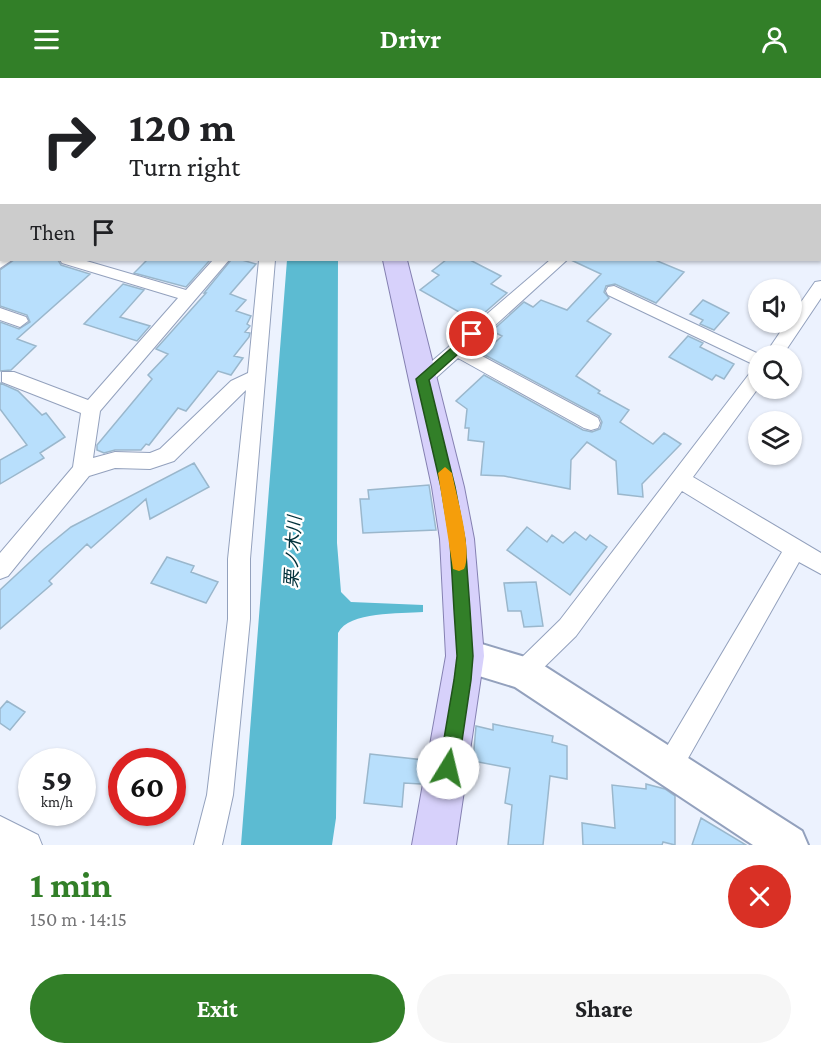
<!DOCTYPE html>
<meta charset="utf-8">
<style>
body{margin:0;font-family:"Crimson Pro","Noto Sans JP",serif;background:#f6f6f6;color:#202124;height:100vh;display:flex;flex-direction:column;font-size:22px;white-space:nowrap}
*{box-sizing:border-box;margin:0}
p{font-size:20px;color:#757577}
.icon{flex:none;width:33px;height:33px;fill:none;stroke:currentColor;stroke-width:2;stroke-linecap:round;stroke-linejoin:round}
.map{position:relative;height:767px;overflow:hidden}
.panel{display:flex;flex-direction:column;background:#fff;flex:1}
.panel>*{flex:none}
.hud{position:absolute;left:0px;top:0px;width:822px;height:183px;box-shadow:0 2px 4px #0004;background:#fff;color:#202124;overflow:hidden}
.buttons{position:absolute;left:748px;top:201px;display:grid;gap:12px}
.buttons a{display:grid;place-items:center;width:54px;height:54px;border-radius:50%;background:#fff;box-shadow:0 2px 4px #0004;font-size:30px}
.speed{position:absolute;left:18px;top:670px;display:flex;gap:12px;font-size:30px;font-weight:700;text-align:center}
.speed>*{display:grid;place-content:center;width:78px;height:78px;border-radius:50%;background:#fff;box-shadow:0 2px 4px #0004;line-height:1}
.speed small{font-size:15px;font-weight:400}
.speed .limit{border:9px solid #d22;background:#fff;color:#111}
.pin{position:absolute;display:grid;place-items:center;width:51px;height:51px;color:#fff;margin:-26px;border:3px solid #fff;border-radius:50%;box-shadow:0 2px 6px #0007}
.me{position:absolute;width:66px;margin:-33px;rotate:9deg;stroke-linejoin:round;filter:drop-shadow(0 0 4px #0008)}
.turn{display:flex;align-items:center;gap:21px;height:126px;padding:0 30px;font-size:27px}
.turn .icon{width:78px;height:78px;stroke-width:2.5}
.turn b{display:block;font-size:42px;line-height:51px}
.then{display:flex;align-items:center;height:57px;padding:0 30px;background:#0003;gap:12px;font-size:22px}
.round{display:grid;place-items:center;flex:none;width:63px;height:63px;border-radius:32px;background:#f6f6f6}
.overview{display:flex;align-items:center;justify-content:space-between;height:102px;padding:0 30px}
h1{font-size:36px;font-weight:700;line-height:45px;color:#327f28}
.primary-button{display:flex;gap:12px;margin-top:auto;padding:12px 30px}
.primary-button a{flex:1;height:69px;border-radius:36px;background:#327f28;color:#fff;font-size:24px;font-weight:700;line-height:69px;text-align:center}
.primary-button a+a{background:#f6f6f6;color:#202124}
header{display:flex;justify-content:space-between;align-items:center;height:78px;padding:0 30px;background:#327f28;color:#fff;font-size:27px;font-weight:700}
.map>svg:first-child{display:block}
</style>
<header><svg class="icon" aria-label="menu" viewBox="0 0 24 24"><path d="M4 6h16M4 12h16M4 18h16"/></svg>Drivr<svg class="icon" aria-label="person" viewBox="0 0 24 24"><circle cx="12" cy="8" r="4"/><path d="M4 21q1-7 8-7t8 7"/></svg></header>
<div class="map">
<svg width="821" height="767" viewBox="0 0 821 767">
<rect width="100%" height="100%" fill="#ecf2fe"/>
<!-- water -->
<path fill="#5cbbd2" d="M287,182H338L337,465L341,514L351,524L423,527V534C400,536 349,533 338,555L336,740L332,767H241Z"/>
<!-- building -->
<path fill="#b8dffc" stroke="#9ab7cc" stroke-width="1.5" d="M14,182H58L61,187L90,196L17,261L36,268L11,292L0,293V244L19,251L30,244L27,237L0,228V192Z
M147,182H210L186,209L134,195Z
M231,182H242L256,186L230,216L246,222L236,233L251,238L247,246L250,248L245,254L250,255L249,259L234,278L243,280L231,297L218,293L186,333L178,330L149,367L146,366L141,372H115L104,375L97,372V367L152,301L148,297L168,276L156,271L206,215H204Z
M446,182H470L501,198L491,206L507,215L475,243L420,212L439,197L432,193Z
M571,182H655L684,194L656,225L615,206L606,208L604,214L609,220L587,243L611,256L576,298L600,313L598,315L629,332L620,344L653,366L664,355L681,366L642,406L643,419L618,416L616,383L587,364L571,382L570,411L504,398L481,397L484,364L468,362L469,350H465L467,331L456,323L484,297L583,352L592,354L600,351L602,344L599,338L483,276L502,258L492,253L524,224L533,229L541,222L567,232L601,196Z
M123,206L144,212L120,239L150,248L137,263L84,246Z
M703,222L729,235L714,252L700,246L703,242L690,236Z
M688,258L703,265L700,269L734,286L724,301L716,297L712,302L669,279Z
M0,305L18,313L42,337L46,335L65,359L40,375L44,380L0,406V382L27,367L0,331Z
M194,385L209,409L150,441L146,421L91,470L87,466L49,503L52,506L0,551V512L44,471L71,449Z
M429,407L436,452L363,455L360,421H369L368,412Z
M527,449L547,464L552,457L563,465L575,454L586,462L590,457L607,469L570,517L507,472Z
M167,479L194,488L191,494L218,504L206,525L151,505Z
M536,504L543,548L524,549L521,533H508L504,505Z
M7,623L25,634L10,652L0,645V631Z
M493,646L553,658L552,664L567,668V701L550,698L543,767H508L512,727L505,725L510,690L473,683L476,648L493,652Z
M370,676L424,682L421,706L404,705L402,729L364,725Z
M646,706L665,711L675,718V767L663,764L662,767H583L582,745L615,750L612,707L646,711Z
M701,740L746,767H692Z"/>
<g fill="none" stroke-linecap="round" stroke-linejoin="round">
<!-- street casing -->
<g stroke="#93a1bd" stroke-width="2">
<path id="street" d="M14,0H31L32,2H15Z
M58,0H70L57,2Z
M180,0H197L198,2H181Z
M278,0H290V2H278Z
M516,0H530L531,2H517Z
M757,0H769L756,2Z
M2,38V46L0,47V39Z
M0,79H2V87H0Z
M820,106H821V115H820Z
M0,156L2,157V167L0,166Z
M0,178L2,182H12L0,190Z
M60,182H83L186,212L213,182H229L100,333L93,380L115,374L150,375L160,371L231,303L248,295L259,182H275L250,481V541L233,717L222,767H194L207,717L228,541V481L246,312L174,383L150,391L115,390L89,398L8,498L0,501V475L73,389L81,335L2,304V294H14L88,322L178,220L62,185Z
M550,182H567L469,271L598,340L600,345L598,350L591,352L584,350L458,280L429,306H417L414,301L417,296Z
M821,203V220L782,278H764L787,244H792V237L815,204Z
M614,208L763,278H759V289L608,217L606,213L608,209Z
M0,230L26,239L28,243L20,249L0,242Z
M759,289V309L693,399L821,475V496L799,484L678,698L669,702L660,698L656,689L660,680L782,474L682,413L576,558L531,602L523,606L515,602L511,594L515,586L560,542L753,291Z
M0,738L38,757L42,767H0Z"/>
</g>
<!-- secondary casing -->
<g stroke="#93a1bd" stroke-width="4">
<path id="secondary" d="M465,561L535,582L802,753L808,767H753L515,609L453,590L448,578L453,566Z"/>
</g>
<!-- primary casing -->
<g stroke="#8581b2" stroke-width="2">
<path id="primary" d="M380,0H398V2H380Z
M383,182H407L464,409L474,461L484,578L456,767H412L446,578L440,461L432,409Z"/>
</g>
<!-- street -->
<use href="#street" fill="#fff" fill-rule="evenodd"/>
<!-- secondary -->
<use href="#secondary" fill="#fff" fill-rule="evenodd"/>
<!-- primary -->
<use href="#primary" fill="#d7d1fb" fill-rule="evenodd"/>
</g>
<!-- route -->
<path fill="#327f28" stroke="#20531a" stroke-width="1.5" d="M472,252L477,253V259L429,302L455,409L465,462L470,532L473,578L471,602L458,690L455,696L448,699L442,696L439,690L454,602L457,578L454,532L450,462L441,409L416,301Z"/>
<!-- slow -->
<path fill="#f59e0b" d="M445,389L452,395C456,417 473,472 464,491L459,493L453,491L438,395Z"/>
<g text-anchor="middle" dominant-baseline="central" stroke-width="4.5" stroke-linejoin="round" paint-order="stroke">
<!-- water labels -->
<g font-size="18" font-style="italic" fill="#01303a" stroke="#fff">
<text transform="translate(293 474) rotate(-87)">栗ノ木川</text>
</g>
</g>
</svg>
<div class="buttons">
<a><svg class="icon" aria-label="sound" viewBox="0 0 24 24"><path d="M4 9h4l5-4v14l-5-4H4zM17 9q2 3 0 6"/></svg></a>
<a><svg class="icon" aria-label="search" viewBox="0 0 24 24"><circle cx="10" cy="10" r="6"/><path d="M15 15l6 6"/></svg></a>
<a><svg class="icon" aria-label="layers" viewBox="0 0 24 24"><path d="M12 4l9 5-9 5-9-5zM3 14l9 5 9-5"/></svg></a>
</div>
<div class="speed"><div>59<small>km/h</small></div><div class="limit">60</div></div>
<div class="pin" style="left:472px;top:256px;background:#d93025"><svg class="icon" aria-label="arrive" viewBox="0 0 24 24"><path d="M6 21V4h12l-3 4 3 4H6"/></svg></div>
<svg class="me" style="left:448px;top:690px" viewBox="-20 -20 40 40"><circle r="19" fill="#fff"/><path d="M0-13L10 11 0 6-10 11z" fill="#327f28"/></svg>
<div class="hud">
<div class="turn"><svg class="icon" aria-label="right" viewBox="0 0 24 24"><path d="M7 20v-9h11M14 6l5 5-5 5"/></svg><div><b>120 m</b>Turn right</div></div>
<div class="then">Then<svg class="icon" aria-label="arrive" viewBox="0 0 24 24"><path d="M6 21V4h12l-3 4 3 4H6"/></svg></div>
</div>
</div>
<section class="panel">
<div class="overview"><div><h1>1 min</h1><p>150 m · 14:15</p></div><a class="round" style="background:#d93025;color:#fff"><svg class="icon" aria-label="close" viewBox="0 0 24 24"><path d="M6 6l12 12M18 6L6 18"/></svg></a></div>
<div class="primary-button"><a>Exit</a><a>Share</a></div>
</section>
